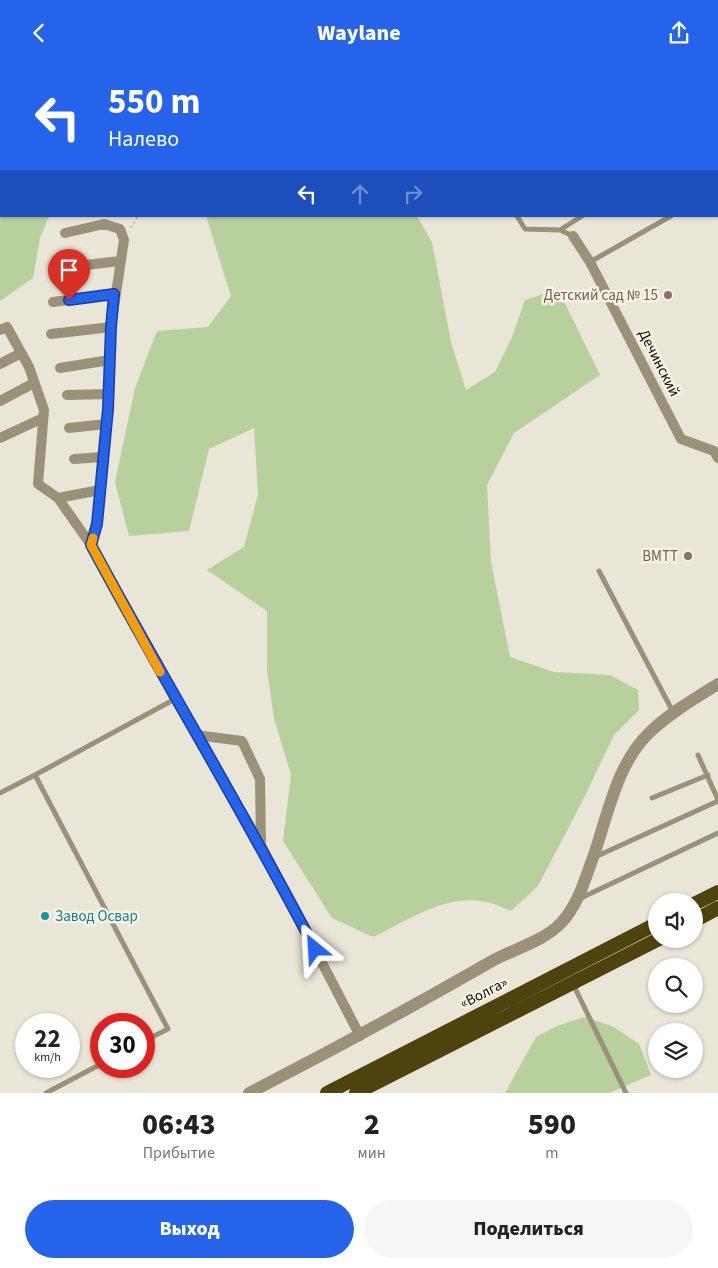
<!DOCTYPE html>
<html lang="ru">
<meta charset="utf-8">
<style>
body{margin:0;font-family:"Source Sans 3",sans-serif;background:#f6f6f6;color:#222;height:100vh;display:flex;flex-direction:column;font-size:19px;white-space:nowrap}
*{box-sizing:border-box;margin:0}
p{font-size:16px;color:#767676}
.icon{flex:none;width:28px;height:28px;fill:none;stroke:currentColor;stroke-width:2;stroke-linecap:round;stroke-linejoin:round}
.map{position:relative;height:1028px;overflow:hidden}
.sheet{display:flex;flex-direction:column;background:#fff;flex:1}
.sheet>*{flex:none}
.top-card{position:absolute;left:0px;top:0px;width:719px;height:152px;box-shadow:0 1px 4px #0004;background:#2563eb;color:#fff;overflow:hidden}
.controls{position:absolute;left:648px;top:828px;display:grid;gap:10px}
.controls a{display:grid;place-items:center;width:55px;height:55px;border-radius:50%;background:#fff;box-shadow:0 1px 4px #0004;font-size:25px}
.speed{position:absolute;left:15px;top:948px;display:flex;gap:10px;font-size:25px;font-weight:700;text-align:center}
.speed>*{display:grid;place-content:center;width:65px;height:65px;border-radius:50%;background:#fff;box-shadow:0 1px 4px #0004;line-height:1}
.speed small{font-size:12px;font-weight:400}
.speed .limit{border:8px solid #d22;background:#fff;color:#111}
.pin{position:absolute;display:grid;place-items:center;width:42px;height:42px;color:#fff;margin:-51px -21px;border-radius:50% 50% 50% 0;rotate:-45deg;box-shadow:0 0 5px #0007}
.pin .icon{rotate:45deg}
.me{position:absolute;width:55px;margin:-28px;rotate:333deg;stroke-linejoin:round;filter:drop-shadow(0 0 4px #0008)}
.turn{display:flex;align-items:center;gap:18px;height:105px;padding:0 25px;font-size:22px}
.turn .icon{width:65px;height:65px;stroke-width:2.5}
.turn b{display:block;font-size:35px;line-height:42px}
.lanes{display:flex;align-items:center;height:48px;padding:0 25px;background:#0003;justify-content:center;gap:25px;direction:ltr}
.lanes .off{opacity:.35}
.eta{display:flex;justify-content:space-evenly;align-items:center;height:85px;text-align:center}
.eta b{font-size:30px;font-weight:800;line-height:35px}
.action{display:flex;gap:10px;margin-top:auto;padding:10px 25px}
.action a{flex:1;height:58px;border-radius:30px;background:#2563eb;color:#fff;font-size:20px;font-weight:800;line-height:58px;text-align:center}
.action a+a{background:#f6f6f6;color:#222}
header{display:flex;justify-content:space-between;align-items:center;height:65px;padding:0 25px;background:#2563eb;color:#fff;font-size:22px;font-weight:800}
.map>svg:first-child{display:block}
</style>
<header><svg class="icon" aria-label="back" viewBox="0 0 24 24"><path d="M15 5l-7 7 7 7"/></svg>Waylane<svg class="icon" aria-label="share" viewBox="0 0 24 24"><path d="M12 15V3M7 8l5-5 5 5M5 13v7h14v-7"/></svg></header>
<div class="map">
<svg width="718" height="1028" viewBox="0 0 718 1028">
<rect width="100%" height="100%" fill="#e9e5d7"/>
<!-- green -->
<path fill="#b8d09c" d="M0,132L1,151H49L40,173L33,213L0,236Z
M206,151H417L432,177L451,277L466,325L495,307L512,272L525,235L558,224L600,310L514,368L487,420L491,497L510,592L554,607L610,610L638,625L639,645L614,670L583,735L538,821L511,846C503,843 494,838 486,837C446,828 407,856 373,872L332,853L283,776L291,710L274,653L267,605V546L207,505L244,482L258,430L254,363L209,384L189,466L129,471L115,417L135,323L157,266L208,262L231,231Z
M584,952L612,961L639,979L651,1010L609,1028H505L536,972L557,961Z"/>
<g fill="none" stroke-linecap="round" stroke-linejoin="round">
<!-- stream -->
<path stroke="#5c7396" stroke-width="2.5" d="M68,1L69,0
M0,119L1,118"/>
<!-- path -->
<path stroke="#97948a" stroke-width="1" stroke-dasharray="2.5 2.5" stroke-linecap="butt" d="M401,0L403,1
M168,1V0
M131,163L138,151"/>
<!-- service -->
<path stroke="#999278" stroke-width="5" d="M517,151L525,164L560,165L573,171
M560,165L582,151
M590,197L671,151
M599,506L673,647
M698,690L718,735
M0,728L35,710
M652,733L708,710
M595,792L718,736
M581,833L718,768
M573,919L626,1028
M144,976L168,964L35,710L175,634
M46,1028L101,999"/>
<!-- minor -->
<path stroke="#999278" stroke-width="10" d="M65,168L104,159L120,164L124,175L111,262L108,345L97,459L91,480
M573,171L590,197L681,374L714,386L718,393
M60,203L120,196
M53,237L114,229
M0,265L7,262L29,302L44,345L38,419L58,433L91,480L175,634L261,780L360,971
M51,269L111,262
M0,299L21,288
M60,303L110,295
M67,330L109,329
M0,336L34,318
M69,363L106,359
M0,373L43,353
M74,394L102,392
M58,433L100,425
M196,670L242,676L260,714L261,779"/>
<!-- tertiary -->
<path stroke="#999278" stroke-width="12" d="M249,1028C331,986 412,942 492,896C514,884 544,876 561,858C579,839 585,813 594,790C608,749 617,698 650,667C670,648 694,634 718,619"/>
<!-- trunk -->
<path stroke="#4f430d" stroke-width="14" d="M694,839L718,827
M694,856L718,843
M327,1028L656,859
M356,1028L659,874"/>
</g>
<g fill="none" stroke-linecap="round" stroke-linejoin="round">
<!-- route casing -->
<g stroke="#184099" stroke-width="12">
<path id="route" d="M69,235L114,229L111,262L108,344L97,459L91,480C164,616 244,747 315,884"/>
</g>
<!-- route -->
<use href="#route" stroke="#2563eb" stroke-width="9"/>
<!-- slow -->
<path stroke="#f59e0b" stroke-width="9" d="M93,473L91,480L160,607"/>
</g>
<!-- markers -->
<g fill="#8d6e63" stroke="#f6f2e4" stroke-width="2">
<circle cx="668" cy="230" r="5"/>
<circle cx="688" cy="491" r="5"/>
</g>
<circle fill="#0f9aa8" stroke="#f6f2e4" stroke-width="2" cx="45" cy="851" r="5"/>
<g text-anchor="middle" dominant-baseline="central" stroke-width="5" stroke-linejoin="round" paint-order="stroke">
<!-- education labels -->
<g font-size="15" fill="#785e54" stroke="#f6f2e4" text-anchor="end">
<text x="658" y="230">Детский сад № 15</text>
<text x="678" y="491">ВМТТ</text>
</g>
<!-- street labels -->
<g font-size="15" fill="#0e0c08" stroke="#f6f2e4">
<text transform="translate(659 298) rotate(63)">Дечинский</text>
<text transform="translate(484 928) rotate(-27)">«Волга»</text>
</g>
<!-- culture labels -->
<g font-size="15" fill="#0d838f" stroke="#f6f2e4" text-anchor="start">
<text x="55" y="851">Завод Освар</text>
</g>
</g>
</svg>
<div class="controls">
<a><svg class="icon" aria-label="sound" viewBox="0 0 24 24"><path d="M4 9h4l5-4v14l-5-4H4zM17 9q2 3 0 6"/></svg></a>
<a><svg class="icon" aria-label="search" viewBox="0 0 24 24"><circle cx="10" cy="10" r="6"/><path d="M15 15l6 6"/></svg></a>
<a><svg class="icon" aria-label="layers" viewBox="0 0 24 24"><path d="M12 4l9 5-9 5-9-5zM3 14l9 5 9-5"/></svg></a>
</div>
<div class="speed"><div>22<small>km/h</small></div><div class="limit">30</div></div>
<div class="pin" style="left:69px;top:235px;background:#d93025"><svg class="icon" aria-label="arrive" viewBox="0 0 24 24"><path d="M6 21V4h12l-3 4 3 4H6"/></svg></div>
<svg class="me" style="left:315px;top:884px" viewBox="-20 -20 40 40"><path d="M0-17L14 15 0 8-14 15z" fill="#2563eb" stroke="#fff" stroke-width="4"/></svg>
<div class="top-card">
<div class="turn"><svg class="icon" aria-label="left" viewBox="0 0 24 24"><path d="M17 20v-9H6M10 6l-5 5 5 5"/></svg><div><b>550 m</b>Налево</div></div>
<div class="lanes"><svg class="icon" aria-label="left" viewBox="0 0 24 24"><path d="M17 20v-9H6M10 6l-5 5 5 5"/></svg><svg class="icon off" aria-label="ahead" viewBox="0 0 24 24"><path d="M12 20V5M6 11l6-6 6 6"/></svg><svg class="icon off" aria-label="right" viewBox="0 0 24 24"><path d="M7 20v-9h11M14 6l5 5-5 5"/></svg></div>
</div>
</div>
<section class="sheet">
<div class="eta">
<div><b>06:43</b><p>Прибытие</p></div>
<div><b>2</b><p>мин</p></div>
<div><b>590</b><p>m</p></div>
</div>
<div class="action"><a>Выход</a><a>Поделиться</a></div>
</section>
